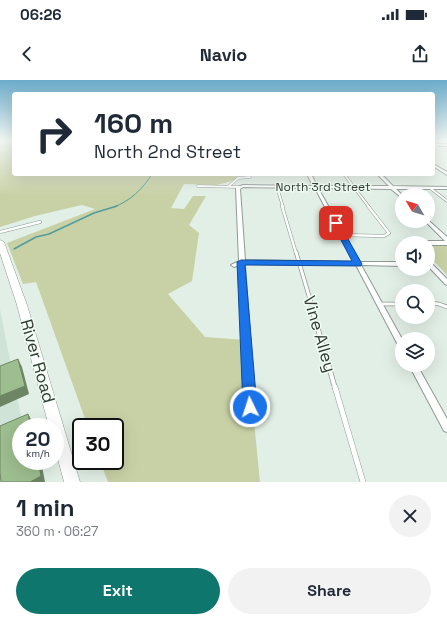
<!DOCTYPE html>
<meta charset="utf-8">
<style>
body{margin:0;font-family:"Space Grotesk",sans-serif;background:#f2f2f3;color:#1f2937;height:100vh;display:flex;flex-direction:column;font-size:15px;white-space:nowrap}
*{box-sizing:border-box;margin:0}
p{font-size:13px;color:#747a83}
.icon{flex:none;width:22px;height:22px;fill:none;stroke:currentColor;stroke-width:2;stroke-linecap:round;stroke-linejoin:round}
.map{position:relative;height:402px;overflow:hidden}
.details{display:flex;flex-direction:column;background:#fff;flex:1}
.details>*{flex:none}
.hud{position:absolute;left:12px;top:12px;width:423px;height:84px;border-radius:4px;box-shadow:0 4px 16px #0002;background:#fff;color:#1f2937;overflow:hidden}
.needle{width:26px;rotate:308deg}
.controls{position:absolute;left:395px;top:108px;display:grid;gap:8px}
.controls a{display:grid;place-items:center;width:40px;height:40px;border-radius:50%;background:#fff;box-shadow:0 4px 16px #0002;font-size:20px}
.speed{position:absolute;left:12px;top:338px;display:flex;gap:8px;font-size:20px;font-weight:700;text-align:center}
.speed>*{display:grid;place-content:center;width:52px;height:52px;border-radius:50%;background:#fff;box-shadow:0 4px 16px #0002;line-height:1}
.speed small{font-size:10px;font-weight:400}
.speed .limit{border:2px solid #111;border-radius:6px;background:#fff;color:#111}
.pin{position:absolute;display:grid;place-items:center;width:34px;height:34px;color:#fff;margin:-17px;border-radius:8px;box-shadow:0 2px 6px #0006}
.me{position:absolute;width:44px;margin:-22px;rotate:356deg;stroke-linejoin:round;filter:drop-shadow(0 0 3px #0008)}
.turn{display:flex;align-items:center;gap:14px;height:84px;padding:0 16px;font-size:18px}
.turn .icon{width:52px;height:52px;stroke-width:2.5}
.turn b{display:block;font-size:28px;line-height:34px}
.round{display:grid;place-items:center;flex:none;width:42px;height:42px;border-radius:21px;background:#f2f2f3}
.summary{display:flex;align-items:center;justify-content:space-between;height:68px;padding:0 16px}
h1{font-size:24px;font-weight:800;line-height:30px}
.primary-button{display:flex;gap:8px;margin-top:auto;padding:8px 16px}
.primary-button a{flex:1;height:46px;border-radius:24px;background:#0f766e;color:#fff;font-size:16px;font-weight:800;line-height:46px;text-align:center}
.primary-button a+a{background:#f2f2f3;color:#1f2937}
.status{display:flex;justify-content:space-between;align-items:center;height:28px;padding:0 20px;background:#fff;direction:ltr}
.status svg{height:11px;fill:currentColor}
header{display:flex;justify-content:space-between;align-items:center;height:52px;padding:0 16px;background:#fff;font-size:18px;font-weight:800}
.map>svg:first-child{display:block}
</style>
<div class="status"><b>06:26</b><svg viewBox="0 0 49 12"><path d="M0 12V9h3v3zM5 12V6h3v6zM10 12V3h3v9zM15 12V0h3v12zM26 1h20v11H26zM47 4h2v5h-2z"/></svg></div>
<header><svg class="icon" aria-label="back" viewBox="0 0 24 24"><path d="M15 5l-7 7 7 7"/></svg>Navio<svg class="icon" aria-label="share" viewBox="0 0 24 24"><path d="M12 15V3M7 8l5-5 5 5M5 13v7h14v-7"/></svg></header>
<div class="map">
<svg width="447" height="402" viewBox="0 0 447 402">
<rect width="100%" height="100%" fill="#e2efe6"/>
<!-- built -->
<path fill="#cfe4d6" d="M0,229L23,347H21V381L0,402Z"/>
<!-- green -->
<path fill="#c8d1a5" d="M0,60H14V94H239L235,100L217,105L184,104L171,128L184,129L193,116H206L189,145L199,153L192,201L168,214L205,257L246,260L260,402H108L100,381H115V347H88L36,202L23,204L7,163L95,129L82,125L35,136L0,147Z
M431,166H447V195L428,175V168Z"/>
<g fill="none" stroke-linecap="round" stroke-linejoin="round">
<!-- stream-far1 -->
<path stroke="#519d9e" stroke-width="1" d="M114,127C130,121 143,109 152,94"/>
<!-- stream -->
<path stroke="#519d9e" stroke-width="1.5" d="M14,169L36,157L49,154L94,133L117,126"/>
<!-- lane-far5 casing -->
<g stroke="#8e9b92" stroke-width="2">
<path id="lane-far5" d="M433,65L447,73"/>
</g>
<!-- lane-far4 casing -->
<g stroke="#8e9b92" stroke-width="3">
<path id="lane-far4" d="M344,94L369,127
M198,106L239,107
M229,106L238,98L250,97
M277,107L283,127
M430,108L447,121"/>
</g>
<!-- lane-far3 casing -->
<g stroke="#8e9b92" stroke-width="3.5">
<path id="lane-far3" d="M282,126L296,173
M0,152L40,142
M342,155L384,156L389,153L368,126"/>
</g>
<!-- lane-far2 casing -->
<g stroke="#8e9b92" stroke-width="4.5">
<path id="lane-far2" d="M296,172L314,233
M428,223L439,224L447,227
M379,224H402"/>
</g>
<!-- lane-far1 casing -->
<g stroke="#8e9b92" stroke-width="5.5">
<path id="lane-far1" d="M313,232L335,308"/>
</g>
<!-- lane casing -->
<g stroke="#8e9b92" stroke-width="6">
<path id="lane" d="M335,307L363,402"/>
</g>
<!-- street casing -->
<g stroke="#8e9b92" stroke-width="2">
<path id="street" d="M433,64H447V66H433Z
M433,84L447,92V95L433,86Z
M307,94H311L317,106H389L377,94H381L393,106L447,107V109H396L402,115V118L391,109L318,108L360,182H402V186L361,185L402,259V268L399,267L398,265L356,185L245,184L255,327L253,330L250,331L247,330L245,327L239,185L234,187L231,185L239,181L236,108L243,105L313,106ZM243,107L315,108L354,182L245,180L240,109Z
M428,140L447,157V165H428V163H425L428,161H447H445L425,141H428Z
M428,181L430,182L447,199V205L445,204L428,186Z
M409,285H417L447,339V352L444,351Z"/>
</g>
<!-- secondary casing -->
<g stroke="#8e9b92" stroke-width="1">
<path id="secondary" d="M0,160L4,162L27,225L80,402H64L55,368V347H49L17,225L0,173Z"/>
</g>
<!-- lane-far5 -->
<use href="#lane-far5" stroke="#fff" stroke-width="1.5"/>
<!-- lane-far4 -->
<use href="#lane-far4" stroke="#fff" stroke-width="2"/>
<!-- lane-far3 -->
<use href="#lane-far3" stroke="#fff" stroke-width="2.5"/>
<!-- lane-far2 -->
<use href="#lane-far2" stroke="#fff" stroke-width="3"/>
<!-- lane-far1 -->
<use href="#lane-far1" stroke="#fff" stroke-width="4"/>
<!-- lane -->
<use href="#lane" stroke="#fff" stroke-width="5"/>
<!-- street -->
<use href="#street" fill="#fff" fill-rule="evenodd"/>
<!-- secondary -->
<use href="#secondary" fill="#fff" fill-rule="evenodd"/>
</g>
<!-- shaded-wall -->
<path fill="#6e8564" d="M18,279L22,287L29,314L0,327V316Z
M28,334L32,341L34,347H31Z
M38,381H41L45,402H30Z"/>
<!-- building -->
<path fill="#9dbe8f" stroke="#6e8564" d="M18,279L25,306L0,316V286Z
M28,334L31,347H21V381H38L41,396L30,402H1L0,393V346Z"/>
<!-- sky -->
<linearGradient id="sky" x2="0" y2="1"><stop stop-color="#6babca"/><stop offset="0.52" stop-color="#f2f8f4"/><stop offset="1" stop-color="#f2f8f4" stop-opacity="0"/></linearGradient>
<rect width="447" height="116" fill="url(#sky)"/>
<!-- route -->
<path fill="#1a73e8" stroke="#114b97" d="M336,141L339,143L362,184L361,186L245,185L257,327L255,332L250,333L245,332L243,327L237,182L241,180L352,181L332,143Z"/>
<g text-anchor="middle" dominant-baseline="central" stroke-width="3" stroke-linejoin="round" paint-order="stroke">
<!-- far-street labels -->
<g font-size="12" fill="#353a36" stroke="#effdf3">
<text x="323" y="107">North 3rd Street</text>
</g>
<!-- near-street labels -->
<g font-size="17" fill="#353a36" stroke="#effdf3">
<text transform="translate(320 254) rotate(74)">Vine Alley</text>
<text transform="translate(38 281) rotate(74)">River Road</text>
</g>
</g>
</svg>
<div class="controls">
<a><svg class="needle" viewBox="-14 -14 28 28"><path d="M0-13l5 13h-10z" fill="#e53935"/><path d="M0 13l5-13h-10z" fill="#747a83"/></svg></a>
<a><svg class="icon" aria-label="sound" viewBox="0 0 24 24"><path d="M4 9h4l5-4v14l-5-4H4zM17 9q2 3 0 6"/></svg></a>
<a><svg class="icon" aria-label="search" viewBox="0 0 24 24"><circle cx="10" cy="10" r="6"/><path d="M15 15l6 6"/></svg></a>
<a><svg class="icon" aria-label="layers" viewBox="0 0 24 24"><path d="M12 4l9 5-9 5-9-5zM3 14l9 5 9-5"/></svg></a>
</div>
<div class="speed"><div>20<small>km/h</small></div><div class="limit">30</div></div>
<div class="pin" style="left:336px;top:143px;background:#d93025"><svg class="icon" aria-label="arrive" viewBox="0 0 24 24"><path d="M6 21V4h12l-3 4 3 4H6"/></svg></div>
<svg class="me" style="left:250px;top:327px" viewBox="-20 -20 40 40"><circle r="17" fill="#1a73e8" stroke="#fff" stroke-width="3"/><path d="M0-11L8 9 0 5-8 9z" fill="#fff"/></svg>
<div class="hud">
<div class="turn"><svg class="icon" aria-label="right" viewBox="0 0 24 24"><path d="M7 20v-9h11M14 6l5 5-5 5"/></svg><div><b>160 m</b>North 2nd Street</div></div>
</div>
</div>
<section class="details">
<div class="summary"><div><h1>1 min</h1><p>360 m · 06:27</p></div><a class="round"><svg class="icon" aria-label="close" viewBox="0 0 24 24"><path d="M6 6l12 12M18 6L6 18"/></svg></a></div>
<div class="primary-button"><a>Exit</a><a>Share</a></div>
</section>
